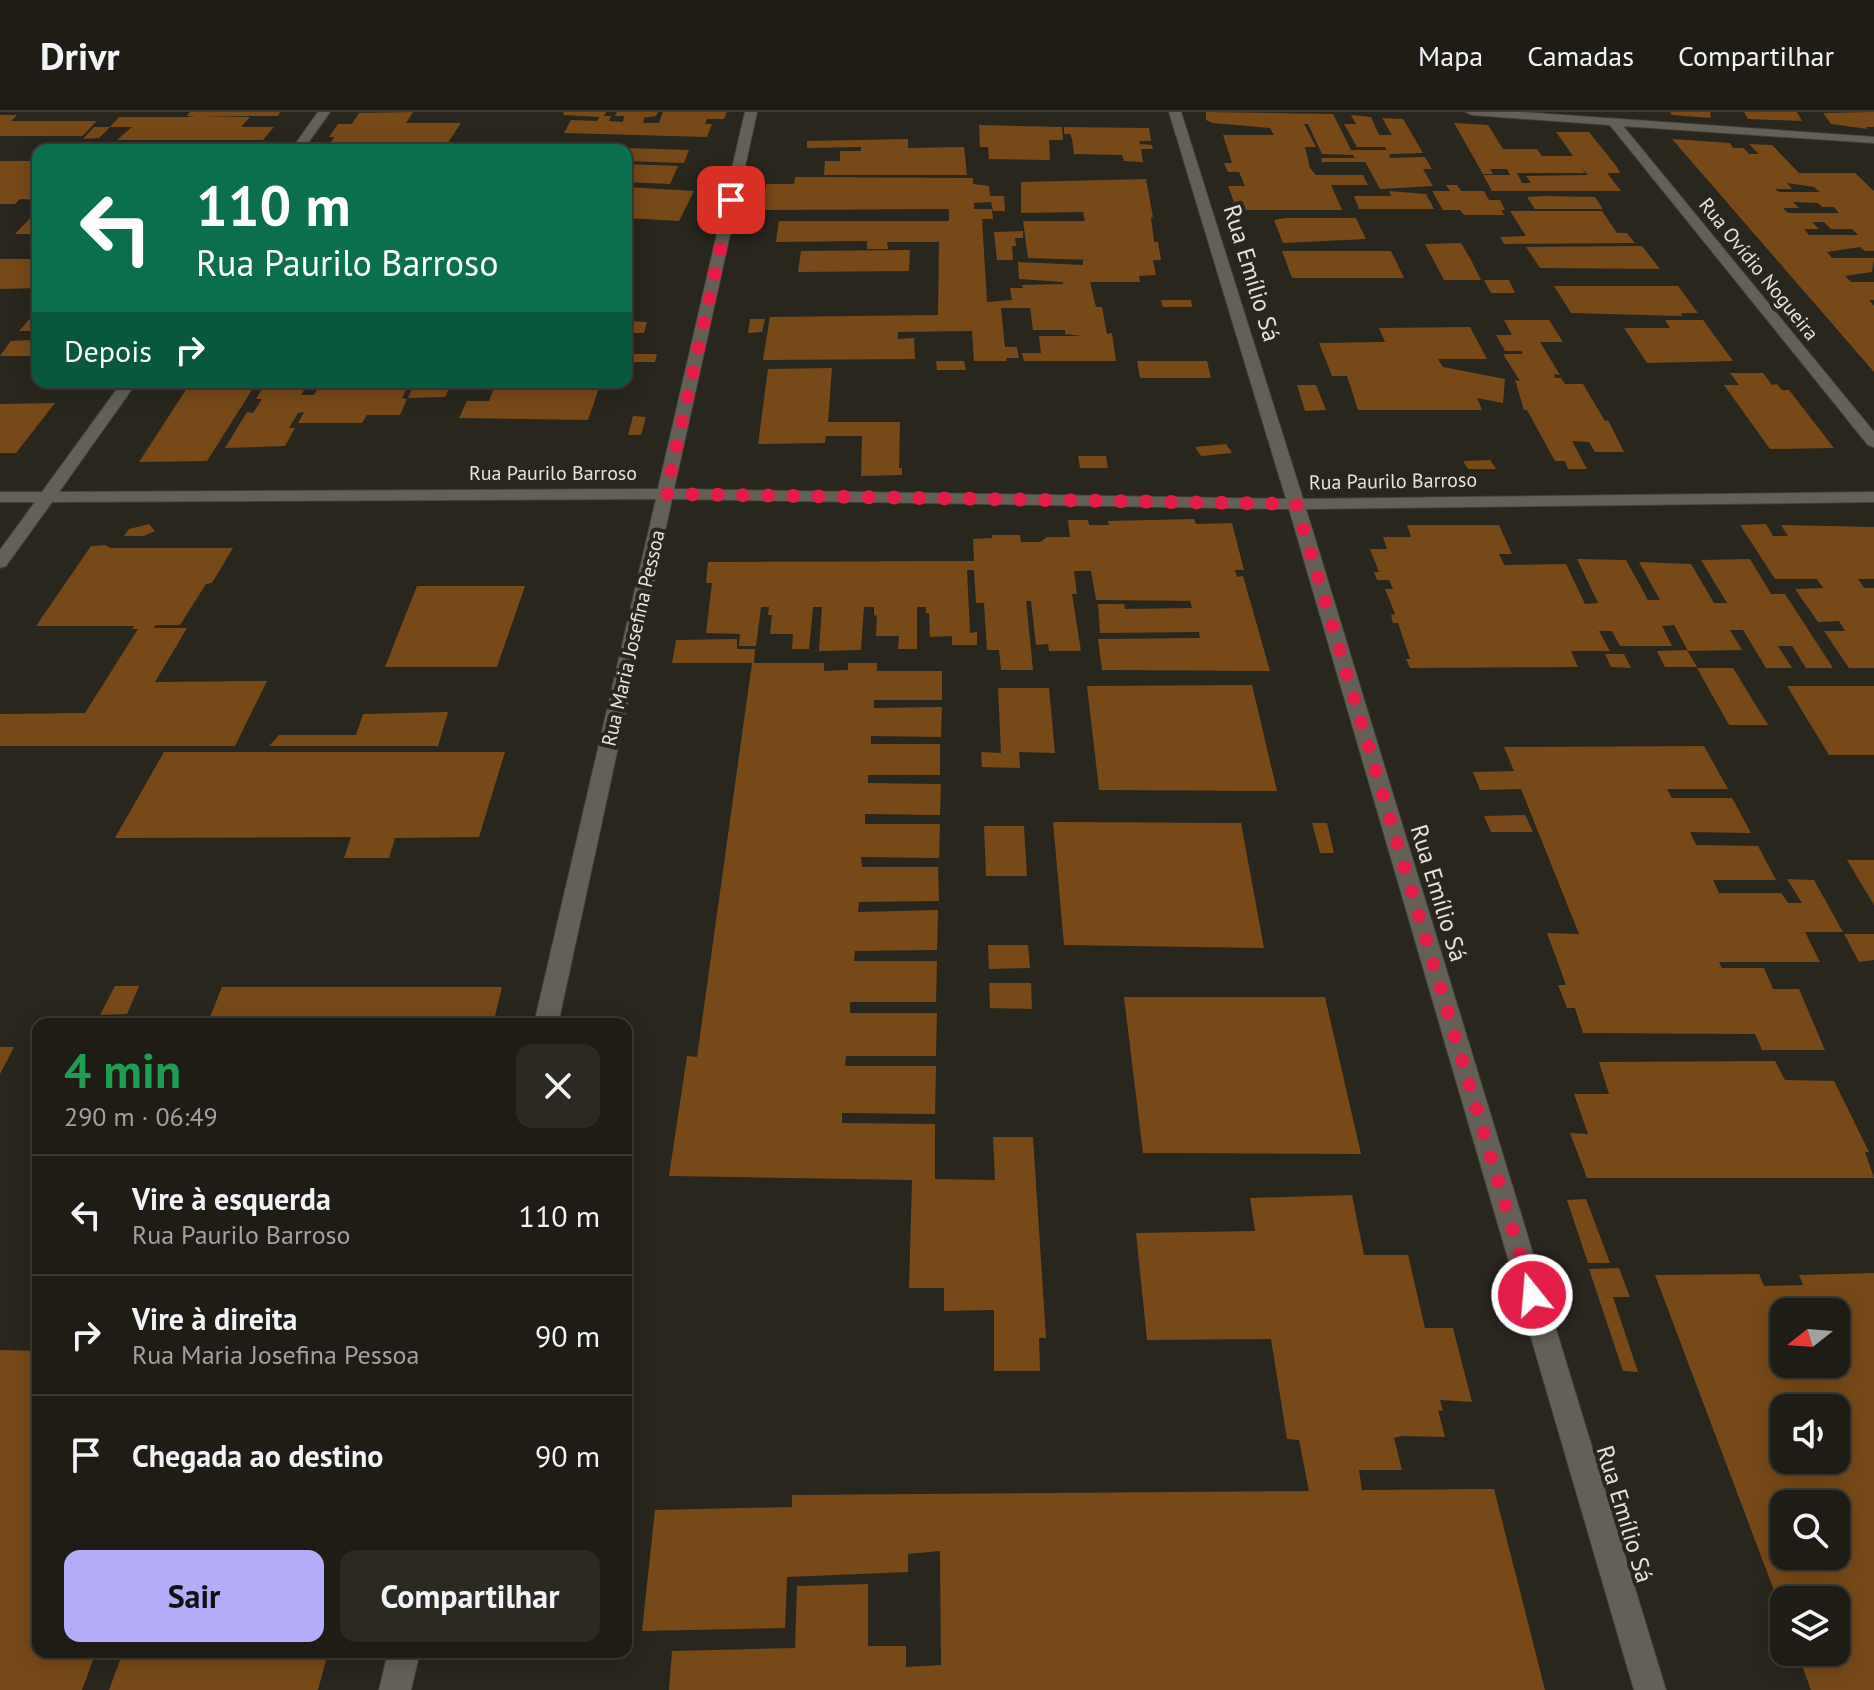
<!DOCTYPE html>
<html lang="pt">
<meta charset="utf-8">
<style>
body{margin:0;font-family:"PT Sans",sans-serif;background:#2c2923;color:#f1f3f6;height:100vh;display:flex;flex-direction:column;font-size:30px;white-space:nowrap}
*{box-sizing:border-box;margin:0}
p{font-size:26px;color:#a1a1a1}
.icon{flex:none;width:44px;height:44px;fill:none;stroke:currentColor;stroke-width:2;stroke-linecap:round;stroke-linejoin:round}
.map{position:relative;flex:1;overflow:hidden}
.drawer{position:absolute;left:32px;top:906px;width:600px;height:640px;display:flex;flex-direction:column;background:#1f1c16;border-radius:16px;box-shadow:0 4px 20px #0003,0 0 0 2px #3c3a35}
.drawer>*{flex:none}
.banner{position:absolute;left:32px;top:32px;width:600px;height:244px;border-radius:16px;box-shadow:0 4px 20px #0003,0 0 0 2px #3c3a35;background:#0b6e4f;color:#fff;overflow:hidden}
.needle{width:52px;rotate:253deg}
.tools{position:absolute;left:1770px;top:1186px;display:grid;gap:16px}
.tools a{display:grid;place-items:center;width:80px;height:80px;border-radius:16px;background:#1f1c16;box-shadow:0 4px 20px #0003,0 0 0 2px #3c3a35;font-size:40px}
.pin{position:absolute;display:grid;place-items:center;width:68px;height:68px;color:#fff;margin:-34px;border-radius:16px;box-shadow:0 4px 12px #0006}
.me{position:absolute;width:88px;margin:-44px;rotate:343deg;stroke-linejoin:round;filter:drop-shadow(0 0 6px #0008)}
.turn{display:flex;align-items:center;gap:28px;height:168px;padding:0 32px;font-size:36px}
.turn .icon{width:104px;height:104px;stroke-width:2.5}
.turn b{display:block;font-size:56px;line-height:68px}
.then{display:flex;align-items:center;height:76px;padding:0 32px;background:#0003;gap:16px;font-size:30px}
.round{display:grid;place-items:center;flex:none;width:84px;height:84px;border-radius:16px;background:#2c2923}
.summary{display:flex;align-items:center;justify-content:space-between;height:136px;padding:0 32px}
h1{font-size:48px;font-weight:800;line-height:60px;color:#1e9e55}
.primary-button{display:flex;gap:16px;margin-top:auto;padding:16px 32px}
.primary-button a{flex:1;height:92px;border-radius:16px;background:#b4acf9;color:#111;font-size:32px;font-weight:800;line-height:92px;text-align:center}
.primary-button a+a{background:#2c2923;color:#f1f3f6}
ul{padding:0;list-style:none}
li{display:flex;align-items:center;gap:24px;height:120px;padding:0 32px;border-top:2px solid #3c3a35}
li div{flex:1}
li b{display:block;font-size:30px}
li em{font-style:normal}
header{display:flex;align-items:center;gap:48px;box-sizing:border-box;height:112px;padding:0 40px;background:#1f1c16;border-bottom:2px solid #3c3a35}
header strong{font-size:38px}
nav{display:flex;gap:44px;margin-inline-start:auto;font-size:28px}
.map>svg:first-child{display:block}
</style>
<header>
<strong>Drivr</strong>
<nav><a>Mapa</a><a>Camadas</a><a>Compartilhar</a></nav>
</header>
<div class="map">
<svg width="1874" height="1578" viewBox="0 0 1874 1578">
<rect width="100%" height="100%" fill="#29261e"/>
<!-- building -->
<path fill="#774919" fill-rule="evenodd" d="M190,0H280L278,4H200L250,5L241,15H274L263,28H117L132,15H110L119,5H196L187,4Z
M413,0L406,11H461L443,38H326L334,25H329L338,12H352L359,1Z
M564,0H606L604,4H611L609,9L623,10L624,4H615L617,0H658L656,4L642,6H644L643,11H659L663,0H727L724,7H707L705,12H712L707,25L564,21L571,8L597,9L599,5L563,3Z
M1206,0L1333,2L1351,38H1387L1385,35H1357L1344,12H1356L1351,3L1371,5L1379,23H1392L1382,6L1403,7L1423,41L1389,42L1390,46L1425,45L1432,57H1423L1433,74L1380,77L1365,50H1322L1321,46H1355L1353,43L1322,42L1308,12H1304L1316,35H1305L1310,56L1316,63H1363L1368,73H1331L1342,98H1237L1228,74H1245L1239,60H1228L1224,51H1232L1223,23H1274L1270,16L1213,11L1206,8Z
M1670,0H1710L1711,6L1672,3Z
M1744,0H1797L1802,9L1748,7Z
M1874,0V15H1866L1868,17L1831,12L1823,1Z
M0,3H17L11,9H97L82,24H0Z
M1454,11L1488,13L1503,37H1537L1542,44H1573L1556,20H1589L1617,55L1620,61H1607L1621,79H1492L1483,63H1510L1507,57H1490L1493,62H1483ZM1581,55L1588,63L1526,64L1531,71H1522L1517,61H1585Z
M979,13L1062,15L1063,28H1049L1050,48L989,47L988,35H980Z
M94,15H110L99,26L83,27Z
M1064,15L1149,16L1151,29H1139L1140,32L1152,33L1153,37H1141L1143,50L1124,49L1122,43L1074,42L1072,27L1070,22H1064Z
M908,27V36L964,35L967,63H824L825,49H840V39H861V35L807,36V29Z
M1672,27L1730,31L1733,36H1744L1749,42H1759L1749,32L1772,33L1799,61H1855L1874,79V139H1865L1860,135L1827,140L1832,146H1874L1872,160L1845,164L1851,170H1874V188H1869L1874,194V260ZM1787,71L1814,75L1820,80H1779L1775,77H1792ZM1793,90L1818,91L1822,95H1834L1839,101H1788L1783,96H1799ZM1812,110H1824L1831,117H1852L1858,123H1809L1804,117H1819Z
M626,36L689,38L684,51L626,49Z
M0,49H38V88L20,87L15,92H0Z
M626,52L678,54L670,72L626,70Z
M795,65L973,66V72L989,74L990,84H1004L1005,99H993L991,90L974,91V97H992L993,107H982L987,190L1012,188L1010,176H1023L1022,173L1063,172V170L1019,167L1018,150L1083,153V148H1092L1028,146L1023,109H1085L1083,100L1021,101V70L1146,67L1153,105H1151L1154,130H1158L1161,148H1153L1156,163L1139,164L1140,170H1090L1096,195H1102L1107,222L1112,221L1116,249H1024L1022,241H1041L1039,224H1082L1065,222V218H1033L1030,196H1001L1005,235H1017L1019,246H1006L1007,249H974L972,219L898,220V227L914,226L915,247L763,248L770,205L938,203L939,130H887L888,137H867V129L776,130L779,109H949V97L761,98L766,72H794Z
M1446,73H1457L1461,79H1484L1489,88H1500L1505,98H1501L1504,103H1464L1460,98H1443L1432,79H1450Z
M626,75L694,79L679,109L626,106Z
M1389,79L1426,82L1434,97H1359L1354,84H1391Z
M1544,84L1595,85L1603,97H1535L1527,85Z
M38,98V129H29L36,122H15Z
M1510,99H1602L1617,121H1627L1635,131L1504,132L1500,125L1526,124Z
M1285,106H1356L1366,127L1283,131L1274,108Z
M1023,119V126H1015L1016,134H1012L1013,148H997L994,120Z
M1461,131L1471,148L1481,168H1444L1425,132Z
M1642,134L1660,157L1540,156L1526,135Z
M910,138L909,159L798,160L801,139Z
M1282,139H1391L1404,166H1292Z
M0,147H38V176L0,177Z
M1484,168H1509L1515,181H1491Z
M1554,174H1678L1698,201H1681L1682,204L1571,201Z
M1161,188H1191L1192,195H1163Z
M35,201H38V219H19Z
M750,207H765L762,220L748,221Z
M1504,208H1549L1563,230H1540L1560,263L1554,262L1555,266H1561L1565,272H1583L1605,309L1608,308L1624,340H1595L1589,330L1572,329L1587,357H1568L1565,349H1555L1527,298H1524L1515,268L1520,269L1503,242H1523L1521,239H1505L1496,223H1512Z
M1665,208H1703L1733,249L1647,251L1624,216H1670Z
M626,209L647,210L644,221H626Z
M1470,215L1487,247H1438L1443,255L1505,267L1503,291L1477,286L1482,298H1358L1347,264H1332L1319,231L1385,230L1379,216Z
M38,221V244H0L11,229L31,228Z
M629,242H657L655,250H627Z
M936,249H964L966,258H937Z
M1137,249H1207L1211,266H1140Z
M832,256L828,310H900L899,356H902V363L861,364L862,324H826L825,331L758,332L768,257Z
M1730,261H1763L1772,273L1777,272L1782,278H1789L1834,336L1770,337L1724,273H1739Z
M191,270H257L207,349L139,350Z
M266,270H309L301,283H314L322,270H410L402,286L407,287L400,303H367L362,311H298L304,300L298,301L289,316H295L285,334L225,336L247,300L253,301L262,287H256Z
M415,270H452L445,285L408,286Z
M495,273H600L588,308L459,306L467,289H489Z
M1297,273H1316L1326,298L1305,299Z
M55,291L16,341H0V292Z
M633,304L646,305L641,323H628Z
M1226,332L1232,341L1201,344L1195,335Z
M1078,344H1106L1108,356H1080Z
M1490,348L1496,357H1468L1463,349Z
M1194,407L1196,412L1232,411L1244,458H1235L1237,465L1243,464L1270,559L1102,558L1098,527L1200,526L1199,520L1100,521L1098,492H1124L1125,497L1192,496L1190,489H1197L1096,488L1091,459H1074L1077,482H1072L1081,539H1049L1048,532L1036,533L1031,489H1026L1033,558H1001L999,538H987L984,491H976L974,458H967L970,521L977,520V533H952V524L930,525L929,501H926V495H917V537H898L899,524H876L877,504L874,503V495H864L861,538L819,539L822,495H813L809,537H792L793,522H770L772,503H768L769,495H761L756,534H739L740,522L706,521L712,471H706L708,450L974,449L973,427L992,426V423H1020L1021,430H1040L1047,425H1070L1068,408H1088L1089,413H1109L1108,409Z
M149,412L155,419L144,424H124L129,417Z
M1766,412L1773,424H1788L1781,413L1874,415V467H1858L1864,476H1874V556H1849L1824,519H1845L1839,509L1818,510L1795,477L1823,476L1817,467H1775L1740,413Z
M1407,413H1499L1512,442H1499L1504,453L1566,452L1585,492L1598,491L1577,447L1626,448L1648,488H1660L1639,450L1691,452L1714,491H1727L1701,448L1750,447L1771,482H1785L1833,556H1806L1792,534H1778L1792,556H1766L1743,518H1730L1742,538L1688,539L1674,513L1662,514L1672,534H1620L1612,519H1599L1610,539H1571L1578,555L1410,556L1406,547H1410L1398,511H1393L1391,503L1395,502L1385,477H1393L1389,468H1377L1374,460H1379L1370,437H1387L1383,425H1411Z
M105,433L110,436H233L212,471L206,472L180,513H156L154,516H187L155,570L267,569L235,634H0V602L85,601L138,517H132L134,514H36L91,434Z
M417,474H525L497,555H385Z
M737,527V537H755L754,551H824V559L848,558V551H877V559H942V588H874V596L942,595L941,625L871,624V632H940V663H868V671L941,672L940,703L865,702V712H940L939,746L861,745L862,755H938L939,789L859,790L858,800L938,798L937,838L855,839L854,849H937L936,890H850V901H937L936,944H846L845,954H936L935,1002L842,1001V1011L935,1012V1067L995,1068L993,1025H1033L1046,1226H1039L1040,1259H994V1198L944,1199V1176H909L912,1068L669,1064L687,944L697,945L752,551H672L676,528Z
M1687,538L1697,555H1665L1657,539Z
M1605,542H1624L1631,556L1611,555Z
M1697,556H1733L1768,613H1729Z
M1252,573L1277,679L1099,678L1087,574Z
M1787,574H1874V643H1829Z
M998,576H1049L1055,641L1019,640L1020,656L982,655L981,640L1001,641Z
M448,600L438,634H269L279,623H356L363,602Z
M1704,634L1728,677H1667L1672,686H1732L1751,721L1690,720L1696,733L1758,734L1776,768H1713L1719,781H1781L1788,791H1802L1787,767L1814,768L1843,820H1805L1820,850H1719L1722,856H1764L1773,877H1799L1825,938H1762L1755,922L1583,921L1575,896H1567L1558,873H1566L1547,821L1579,822L1521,677L1480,678L1473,660L1514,659L1504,635Z
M164,640H505L479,725L395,726L389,746H344L351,725L115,726Z
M1525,703L1533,720H1491L1484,704Z
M1053,710L1241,711L1264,836L1064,833Z
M1312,711H1327L1334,741H1320Z
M984,714H1024L1027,764H986Z
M1847,748H1874V793Z
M1844,822H1874V848L1859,850Z
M988,833H1028L1030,856L989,857Z
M989,871H1031L1032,897L990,896Z
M115,874H139L127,902L100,903Z
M222,875H502L493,912H207Z
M1124,885H1325L1361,1042L1143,1041Z
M0,935H14L0,962Z
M1775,949L1785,968L1834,969L1869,1040H1865L1874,1066H1587L1570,1021L1588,1022L1574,982H1609L1599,950Z
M1352,1083L1364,1143H1408L1425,1216H1453L1472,1290L1440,1288L1443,1299L1438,1298L1445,1325L1401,1324L1394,1326L1402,1358H1359L1362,1378L1494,1377L1545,1578H669L672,1539L795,1536L797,1474L868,1472V1534H906V1555L941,1553L940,1439L908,1442V1460L787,1465L785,1516L642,1519L655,1398L792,1395V1383L1309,1379L1299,1328L1287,1327L1271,1227L1147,1228L1136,1121L1255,1119L1250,1086Z
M1586,1087L1610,1151H1588L1567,1088Z
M1619,1156L1630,1185H1613L1638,1260L1623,1259L1589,1157Z
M1874,1161V1578H1811L1797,1540H1836V1488H1784V1505L1655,1163L1759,1162L1764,1174L1803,1173L1799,1163ZM1784,1200H1836V1252H1784ZM1784,1296H1836V1348H1784ZM1784,1392H1836V1444H1784Z
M0,1238L38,1239V1540H96L82,1578H0Z
M123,1540H328L318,1578H109Z"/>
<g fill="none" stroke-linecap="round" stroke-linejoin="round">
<!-- minor casing -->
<g stroke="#45423b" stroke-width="2">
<path id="minor" d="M318,0H330L303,38H291Z
M745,0H757L674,377L1286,387L1169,0H1181L1303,387L1874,380V390L1306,397L1666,1578H1634L1289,397L672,387L558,912H534L656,387L52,390L6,454L0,456V438L35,390H0V380H42L122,270H137L59,380L658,377Z
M1466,0H1520L1874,25V31L1623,14L1874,320V335L1868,333L1610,13L1472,3Z
M388,1540H420L411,1578H379Z"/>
</g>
<!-- minor -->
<use href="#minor" fill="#646057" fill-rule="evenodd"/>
</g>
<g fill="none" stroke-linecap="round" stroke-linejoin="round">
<!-- route -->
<path stroke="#e11d48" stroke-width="14" stroke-dasharray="0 25.2" d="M731,88L666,382L1296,392L1532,1183"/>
</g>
<g text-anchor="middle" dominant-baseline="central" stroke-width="8" stroke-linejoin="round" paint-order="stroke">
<!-- far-street labels -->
<g font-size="20" fill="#e5e3de" stroke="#29261e">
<text transform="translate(1759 157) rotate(51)">Rua Ovídio Nogueira</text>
<text x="553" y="361">Rua Paurilo Barroso</text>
<text transform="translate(1393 369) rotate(-1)">Rua Paurilo Barroso</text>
<text transform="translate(633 526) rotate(-77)">Rua Maria Josefina Pessoa</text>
</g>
<!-- street labels -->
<g font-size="24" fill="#e5e3de" stroke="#29261e">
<text transform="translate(1252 161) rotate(73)">Rua Emílio Sá</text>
<text transform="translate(1439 781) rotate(73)">Rua Emílio Sá</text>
<text transform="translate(1625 1402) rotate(73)">Rua Emílio Sá</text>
</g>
</g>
</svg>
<div class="tools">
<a><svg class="needle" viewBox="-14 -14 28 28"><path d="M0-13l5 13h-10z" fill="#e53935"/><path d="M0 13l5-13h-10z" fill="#a1a1a1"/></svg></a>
<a><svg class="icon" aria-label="sound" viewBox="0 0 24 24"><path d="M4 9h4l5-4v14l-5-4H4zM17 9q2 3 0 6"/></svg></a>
<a><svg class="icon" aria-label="search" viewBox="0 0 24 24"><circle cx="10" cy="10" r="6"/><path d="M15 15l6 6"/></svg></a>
<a><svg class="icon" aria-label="layers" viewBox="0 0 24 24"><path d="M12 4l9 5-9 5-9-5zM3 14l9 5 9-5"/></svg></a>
</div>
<div class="pin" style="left:731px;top:88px;background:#d93025"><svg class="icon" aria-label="arrive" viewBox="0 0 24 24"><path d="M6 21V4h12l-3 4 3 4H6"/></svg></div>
<svg class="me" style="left:1532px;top:1183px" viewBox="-20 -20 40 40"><circle r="17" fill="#e11d48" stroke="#fff" stroke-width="3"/><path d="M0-11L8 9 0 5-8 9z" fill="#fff"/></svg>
<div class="banner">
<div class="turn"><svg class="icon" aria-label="left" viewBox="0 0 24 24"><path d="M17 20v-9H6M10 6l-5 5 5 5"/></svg><div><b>110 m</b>Rua Paurilo Barroso</div></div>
<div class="then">Depois<svg class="icon" aria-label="right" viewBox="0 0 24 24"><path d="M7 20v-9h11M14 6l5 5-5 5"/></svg></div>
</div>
<section class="drawer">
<div class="summary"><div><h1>4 min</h1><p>290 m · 06:49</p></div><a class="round"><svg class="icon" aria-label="close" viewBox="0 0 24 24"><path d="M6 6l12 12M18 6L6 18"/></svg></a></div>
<ul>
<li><svg class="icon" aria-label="left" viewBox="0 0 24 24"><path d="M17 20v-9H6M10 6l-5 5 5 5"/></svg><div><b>Vire à esquerda</b><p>Rua Paurilo Barroso</p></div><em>110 m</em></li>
<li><svg class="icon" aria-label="right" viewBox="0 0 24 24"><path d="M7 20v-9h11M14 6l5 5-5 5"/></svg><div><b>Vire à direita</b><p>Rua Maria Josefina Pessoa</p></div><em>90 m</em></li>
<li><svg class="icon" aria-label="arrive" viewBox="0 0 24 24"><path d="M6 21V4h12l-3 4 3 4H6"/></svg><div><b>Chegada ao destino</b></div><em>90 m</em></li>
</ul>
<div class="primary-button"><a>Sair</a><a>Compartilhar</a></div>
</section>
</div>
